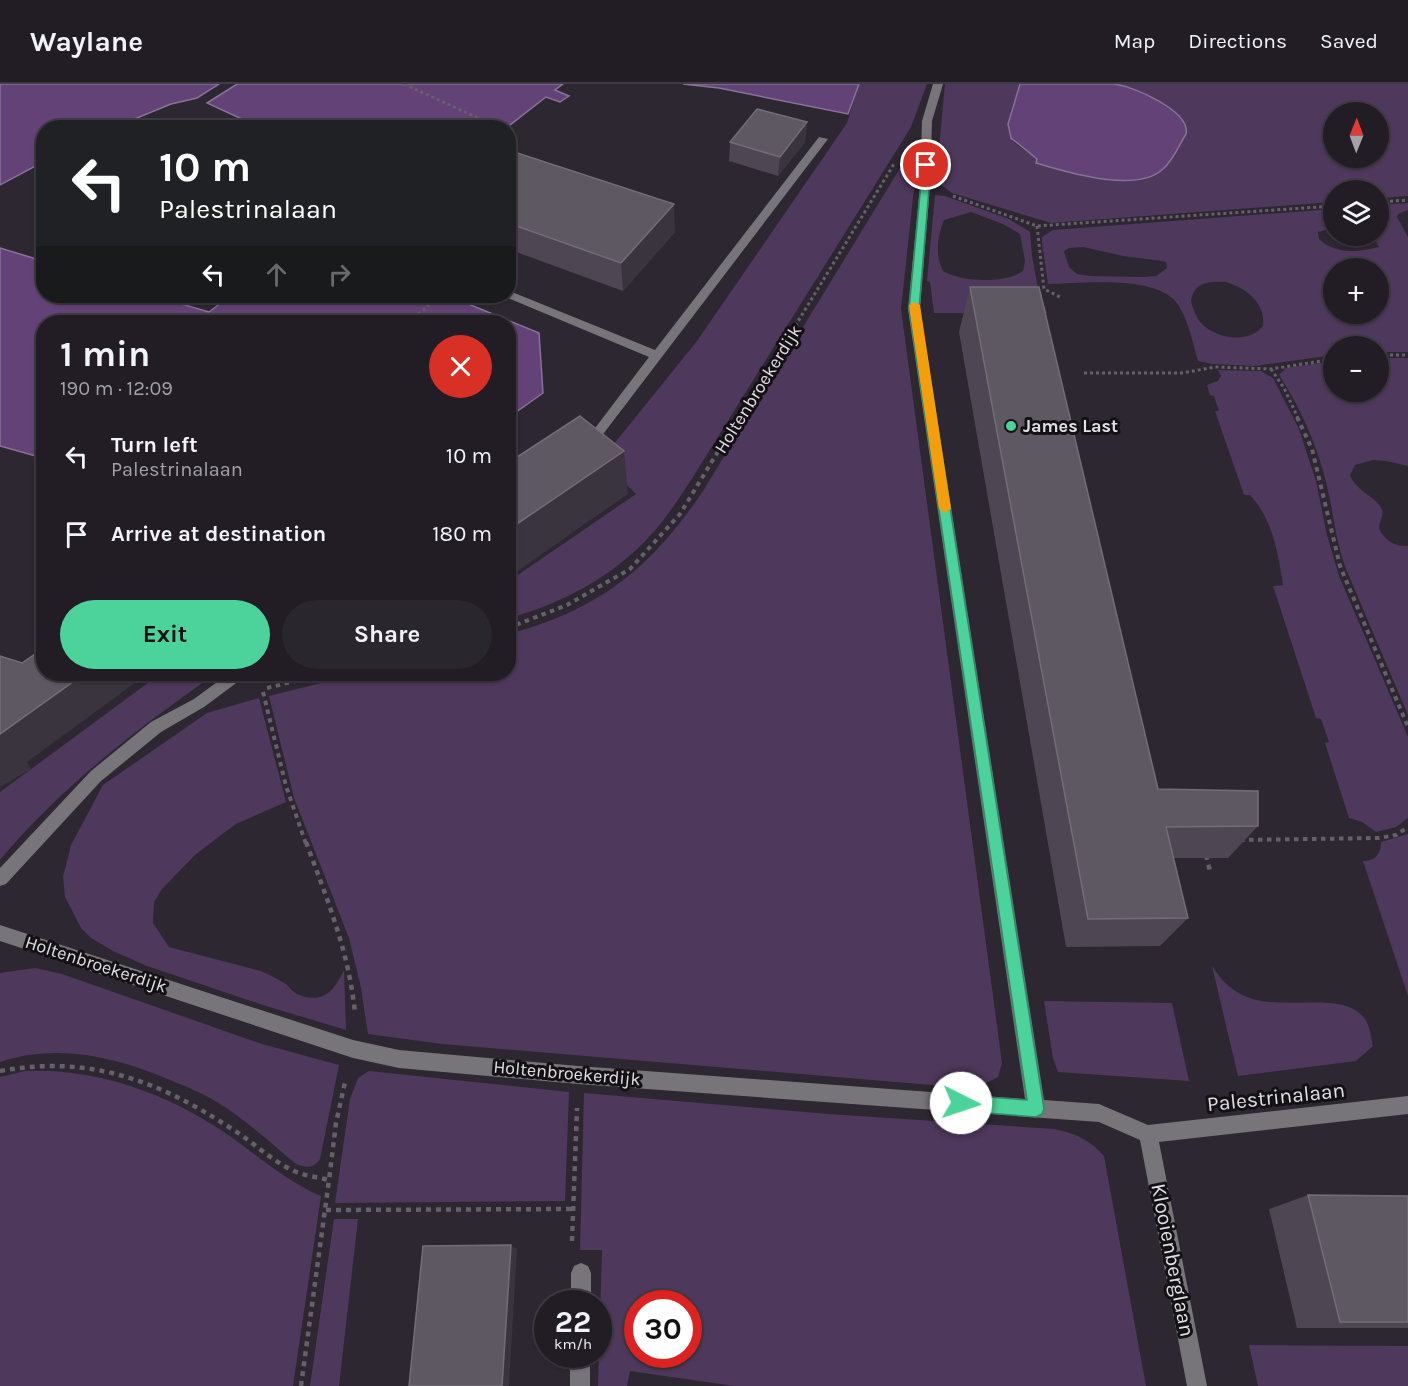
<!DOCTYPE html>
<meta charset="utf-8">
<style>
body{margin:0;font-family:Karla,sans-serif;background:#2a262d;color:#f1f3f6;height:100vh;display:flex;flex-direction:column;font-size:22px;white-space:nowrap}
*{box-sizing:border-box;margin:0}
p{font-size:20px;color:#a2a2a7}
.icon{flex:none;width:33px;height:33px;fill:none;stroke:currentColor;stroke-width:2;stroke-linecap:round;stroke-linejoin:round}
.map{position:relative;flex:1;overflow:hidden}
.side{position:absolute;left:36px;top:231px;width:480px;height:366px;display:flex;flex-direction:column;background:#221d25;border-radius:24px;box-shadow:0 2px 4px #0004,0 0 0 2px #3f3b42}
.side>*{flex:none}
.guide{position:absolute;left:36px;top:36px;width:480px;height:183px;border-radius:24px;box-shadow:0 2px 4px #0004,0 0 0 2px #3f3b42;background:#202124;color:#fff;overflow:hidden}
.needle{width:39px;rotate:1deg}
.tools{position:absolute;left:1323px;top:18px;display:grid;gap:12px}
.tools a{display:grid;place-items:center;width:66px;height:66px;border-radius:50%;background:#221d25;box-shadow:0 2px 4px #0004,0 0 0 2px #3f3b42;font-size:30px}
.speed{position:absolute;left:534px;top:1206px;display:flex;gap:12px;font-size:30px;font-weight:700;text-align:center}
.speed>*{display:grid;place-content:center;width:78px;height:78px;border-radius:50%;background:#221d25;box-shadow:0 2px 4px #0004,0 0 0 2px #3f3b42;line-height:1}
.speed small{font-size:15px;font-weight:400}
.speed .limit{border:9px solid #d22;background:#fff;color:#111}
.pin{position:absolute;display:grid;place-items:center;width:51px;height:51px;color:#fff;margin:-26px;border:3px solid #fff;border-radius:50%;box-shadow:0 2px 6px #0007}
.me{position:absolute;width:66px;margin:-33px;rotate:94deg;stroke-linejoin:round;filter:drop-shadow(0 0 4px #0008)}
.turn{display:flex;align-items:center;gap:21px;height:126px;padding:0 24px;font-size:27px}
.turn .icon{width:78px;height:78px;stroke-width:2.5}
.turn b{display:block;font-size:42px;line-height:51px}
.lanes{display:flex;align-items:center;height:57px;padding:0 24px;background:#0003;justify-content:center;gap:30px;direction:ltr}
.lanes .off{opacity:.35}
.round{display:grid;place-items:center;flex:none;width:63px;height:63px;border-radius:32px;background:#2a262d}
.head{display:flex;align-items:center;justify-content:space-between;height:102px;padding:0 24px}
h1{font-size:36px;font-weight:700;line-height:45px}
.cta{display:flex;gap:12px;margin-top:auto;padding:12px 24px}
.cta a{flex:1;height:69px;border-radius:36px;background:#4cd39b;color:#111;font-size:24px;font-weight:700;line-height:69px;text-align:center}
.cta a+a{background:#2a262d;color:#f1f3f6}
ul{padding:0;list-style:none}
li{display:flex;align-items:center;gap:18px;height:78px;padding:0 24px}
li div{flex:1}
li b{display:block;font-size:22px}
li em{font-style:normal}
header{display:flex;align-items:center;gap:36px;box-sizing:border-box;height:84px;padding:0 30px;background:#221d25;border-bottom:2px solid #3f3b42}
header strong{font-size:28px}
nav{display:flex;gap:33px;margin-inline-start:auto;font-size:21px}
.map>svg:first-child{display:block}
</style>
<header>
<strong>Waylane</strong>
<nav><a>Map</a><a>Directions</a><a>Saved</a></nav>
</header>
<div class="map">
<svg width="1408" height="1302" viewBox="0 0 1408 1302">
<rect width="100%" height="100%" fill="#2d2731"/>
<!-- green -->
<path fill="#4e385b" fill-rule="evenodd" d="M859,0H927L911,43L693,393C683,408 673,424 662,438C623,487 568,518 509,534V497L636,410L601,376L697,257L847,39Z
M945,0H1020C1016,15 1003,39 1011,54C1013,58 1020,63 1024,66C1056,88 1123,110 1159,88C1174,79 1180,56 1186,41C1174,17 1139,9 1116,0H1408V112L1379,114L1378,106H1334L1333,118L1051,139L952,109L936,97ZM1334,28H1378V74H1334Z
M916,58H919L901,225L1002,979L998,993L982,1001L943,1002L442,960L368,950L361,904L349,854L294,714L269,612L357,590H508L509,550C600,525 650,485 703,407Z
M935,111L945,112L1009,135L1030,148L1032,172L1041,220L1045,222L1047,229H934L930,198L927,197ZM971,128L1003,140L1020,150L1025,177L1023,187C1005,200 961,198 943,187C935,171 937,153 944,136Z
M1408,119V126L1398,130L1397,133L1408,153V268H1379L1378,262H1334L1333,271L1255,282L1212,280L1198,277C1193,260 1189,239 1180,224C1162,189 1082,200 1048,200L1042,159V153L1053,146L1333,125V144L1318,148L1319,155C1336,171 1358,168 1379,163L1373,152H1378L1379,121ZM1083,163L1123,172L1162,177L1166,178L1167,184L1156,192L1145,193L1090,192L1077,190L1069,183L1064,167L1069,164ZM1334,184H1378V230H1334ZM1226,198C1246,204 1266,219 1263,242C1249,260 1216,255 1201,239C1196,233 1193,225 1191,217C1194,198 1209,197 1226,198Z
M1379,274H1408V382L1386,377L1373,376L1355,381L1350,391C1356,408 1379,414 1382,426C1384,432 1379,438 1379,444C1384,456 1395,463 1408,462V631L1346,485C1338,463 1335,443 1331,421C1323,375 1304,329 1279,291L1286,284L1333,277L1334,308H1378Z
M1218,286L1261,287L1273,294L1299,345L1316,397L1327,451L1339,492L1408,653V734L1396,743L1376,748L1362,738L1349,734L1325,659L1329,658L1321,635L1316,634L1273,502L1283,501C1278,469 1273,436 1250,411H1244L1215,327H1219L1214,312L1210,311L1207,301L1218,297L1221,292Z
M160,590H215C138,644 61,703 0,776V708Z
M259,614L286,718L236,740L221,751L195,771L162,805L154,818L153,839L169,863L261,887C270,891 278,895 286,900C289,903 293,908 297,910C323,921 334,907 344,886L346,946L266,922L147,882L113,867L91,854L81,844L65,813L63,793L71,761L103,701L207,629Z
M1408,750V912L1363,777C1375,777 1381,770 1381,758Z
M1212,882C1218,891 1225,900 1234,906C1272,934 1341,902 1365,935C1370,943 1371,953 1373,962L1356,977L1238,992Z
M35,884L62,890L262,960L339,981L320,1075C313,1085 307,1084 296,1080C272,1060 247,1037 220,1020C205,1010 187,1003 170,996C115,973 59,959 0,978V889Z
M1044,917L1172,919L1189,997L1058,988L1053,974Z
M25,987C95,984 163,1008 221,1046C255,1069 284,1096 321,1112L293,1302H0V993Z
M369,987L569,1008L565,1117L335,1119L350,1015L358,994Z
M584,1009L828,1030L1054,1045C1075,1049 1090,1056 1104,1072L1146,1302H734L630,1287L627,1302H598L602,1166H580ZM638,1220H688V1270H638Z
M334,1135H358L339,1302H310Z
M1249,1261L1408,1262V1302H1258Z"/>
<!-- water -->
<path fill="#634377" stroke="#897298" stroke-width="1.5" d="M0,0H219L197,14L171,20L115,43L44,44L43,78L0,101Z
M237,0H563L555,6L569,12L560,18L546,13L506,44L259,43L207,19Z
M683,0H859L848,30L719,4Z
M1020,0C1051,0 1084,0 1114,0C1133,2 1191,27 1186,50C1179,61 1173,77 1163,85C1136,110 1067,88 1036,79L1037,75L1011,54L1008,40Z
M0,164L43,177L44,212H154L209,228L230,212H449L539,249L543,309L509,333L508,238H44L43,374L0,362Z"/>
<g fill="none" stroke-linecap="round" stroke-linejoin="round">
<!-- path-far2 -->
<path stroke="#656069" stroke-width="3" stroke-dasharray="3 3" stroke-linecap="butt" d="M404,0L500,44
M953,112L1037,142L1334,122
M1378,118L1408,116
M1037,142L1044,205L1062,214
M195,238L209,228
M409,238L440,212
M1378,271H1408
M1271,285L1284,304L1298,334
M1084,289H1182L1215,283L1271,285L1334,275
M739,334L894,80"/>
<!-- path-far1 -->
<path stroke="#656069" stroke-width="4" stroke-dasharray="4.5 4.5" stroke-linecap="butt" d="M1297,333L1312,365L1340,482L1408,643
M508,544L567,521L630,485L680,430L739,333
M267,604L323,590
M263,608L286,702L306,760
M1240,756L1379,754L1396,751L1408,743"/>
<!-- path -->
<path stroke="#656069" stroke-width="4.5" stroke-dasharray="5 5" stroke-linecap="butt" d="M306,758C327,815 349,868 355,929
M1206,771L1210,787
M0,987C88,971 155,995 229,1043C251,1056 270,1076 294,1087C305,1092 317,1093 329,1096L336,1039L345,998
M326,1126L573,1125
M572,1157L577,1024
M301,1302L329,1096"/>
<!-- minor -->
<path fill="#78757a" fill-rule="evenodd" d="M933,0H943L932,37L930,102L920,225L1044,1016L1099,1020L1148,1041L1408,1012V1030L1159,1058L1207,1302H1187L1140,1056L1099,1038L578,1000L399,984L353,974L0,857V841L353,956L399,966L578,982L1025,1015L908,225L920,102L922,37Z
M819,53L828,55L591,366H583L581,363L583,360L649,273L503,212H508V207L512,208L655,266Z
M228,590H245L243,594L204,623L161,648L101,697L6,800L0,802V784L91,687L151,638L194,615Z
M581,1179L588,1182L591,1189V1220H571V1189L574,1182Z
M570,1270H590V1302H570Z"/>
</g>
<!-- wall -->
<path fill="#4e4753" d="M807,38L805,58L778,92L729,77L730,58Z
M508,66L675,148L623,207L508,165Z
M970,203L1158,705L1258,742L1228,774H1174L1188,834L1160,862L1066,863L959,248Z
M1308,1111L1408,1112V1244H1297L1269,1125Z"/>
<!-- shaded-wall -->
<path fill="#3a343f" d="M807,38L805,58L778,92L780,73Z
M674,120L675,148L623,207L621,179Z
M624,367L628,410L509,493L508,446Z
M84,590H147L27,678L31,685L0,703V650Z
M511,1161L517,1165L509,1302H502Z"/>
<!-- building -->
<path fill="#5e5863" stroke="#736d77" stroke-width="1.5" d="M757,25L807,38L780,73L730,58Z
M508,66L674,120L621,179L508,139Z
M970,203H1039L1158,705L1258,707V742L1166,743L1188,834L1088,835Z
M580,332L624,367L508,446V379Z
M44,564V590H84L0,650V572L22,579Z
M1308,1111L1408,1112V1238H1340Z
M511,1161L502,1302H409L423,1162Z"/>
<!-- route -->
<path fill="#4cd39b" stroke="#318965" stroke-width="1.5" d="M923,79L931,81L919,225L1044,1025L1042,1030L1036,1033L961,1027L955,1025L952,1019L955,1013L961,1011L1027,1016L909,225Z"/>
<!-- slow -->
<path fill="#f59e0b" d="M914,218L920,221L951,425L945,429L939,425L909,221Z"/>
<!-- markers -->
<circle fill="#4cd39b" stroke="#141115" stroke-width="2" cx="1011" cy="342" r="6"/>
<g text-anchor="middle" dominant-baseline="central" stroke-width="6" stroke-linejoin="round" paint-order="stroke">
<!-- street labels -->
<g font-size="18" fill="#e2dee5" stroke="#141115">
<text transform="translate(758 305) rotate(-58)">Holtenbroekerdijk</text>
<text transform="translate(96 880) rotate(18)">Holtenbroekerdijk</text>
<text transform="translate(567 989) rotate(5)">Holtenbroekerdijk</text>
</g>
<!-- poi labels -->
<g font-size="18" font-weight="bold" fill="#e2dee5" stroke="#141115" text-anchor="start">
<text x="1023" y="342">James Last</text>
</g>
<!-- near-street labels -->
<g font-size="21" fill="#e2dee5" stroke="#141115">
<text transform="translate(1276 1013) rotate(-6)">Palestrinalaan</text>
<text transform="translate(1173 1176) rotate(79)">Klooienberglaan</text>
</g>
</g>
</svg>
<div class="tools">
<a><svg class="needle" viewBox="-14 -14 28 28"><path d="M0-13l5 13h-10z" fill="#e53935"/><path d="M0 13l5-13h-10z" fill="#a2a2a7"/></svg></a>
<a><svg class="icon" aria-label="layers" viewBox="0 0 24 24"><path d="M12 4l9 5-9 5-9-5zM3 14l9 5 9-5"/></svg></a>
<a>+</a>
<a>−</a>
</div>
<div class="speed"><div>22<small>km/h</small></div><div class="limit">30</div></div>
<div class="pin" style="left:926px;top:81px;background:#d93025"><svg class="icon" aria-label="arrive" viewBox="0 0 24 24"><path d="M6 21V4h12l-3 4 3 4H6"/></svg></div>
<svg class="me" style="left:961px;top:1019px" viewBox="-20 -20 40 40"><circle r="19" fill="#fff"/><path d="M0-13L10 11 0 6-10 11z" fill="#4cd39b"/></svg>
<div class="guide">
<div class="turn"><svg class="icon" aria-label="left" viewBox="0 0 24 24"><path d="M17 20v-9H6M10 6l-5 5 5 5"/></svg><div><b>10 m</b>Palestrinalaan</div></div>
<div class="lanes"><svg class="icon" aria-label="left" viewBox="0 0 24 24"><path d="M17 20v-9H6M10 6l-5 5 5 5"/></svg><svg class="icon off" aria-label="ahead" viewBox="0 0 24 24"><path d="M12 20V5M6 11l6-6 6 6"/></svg><svg class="icon off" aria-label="right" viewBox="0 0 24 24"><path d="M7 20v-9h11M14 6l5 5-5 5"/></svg></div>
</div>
<section class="side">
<div class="head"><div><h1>1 min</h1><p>190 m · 12:09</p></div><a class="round" style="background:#d93025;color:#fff"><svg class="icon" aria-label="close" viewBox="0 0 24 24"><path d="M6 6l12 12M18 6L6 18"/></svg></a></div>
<ul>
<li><svg class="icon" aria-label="left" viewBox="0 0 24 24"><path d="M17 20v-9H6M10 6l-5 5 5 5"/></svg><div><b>Turn left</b><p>Palestrinalaan</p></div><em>10 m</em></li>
<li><svg class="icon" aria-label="arrive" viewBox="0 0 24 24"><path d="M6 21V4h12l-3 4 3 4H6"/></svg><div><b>Arrive at destination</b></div><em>180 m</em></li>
</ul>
<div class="cta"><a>Exit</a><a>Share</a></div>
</section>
</div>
